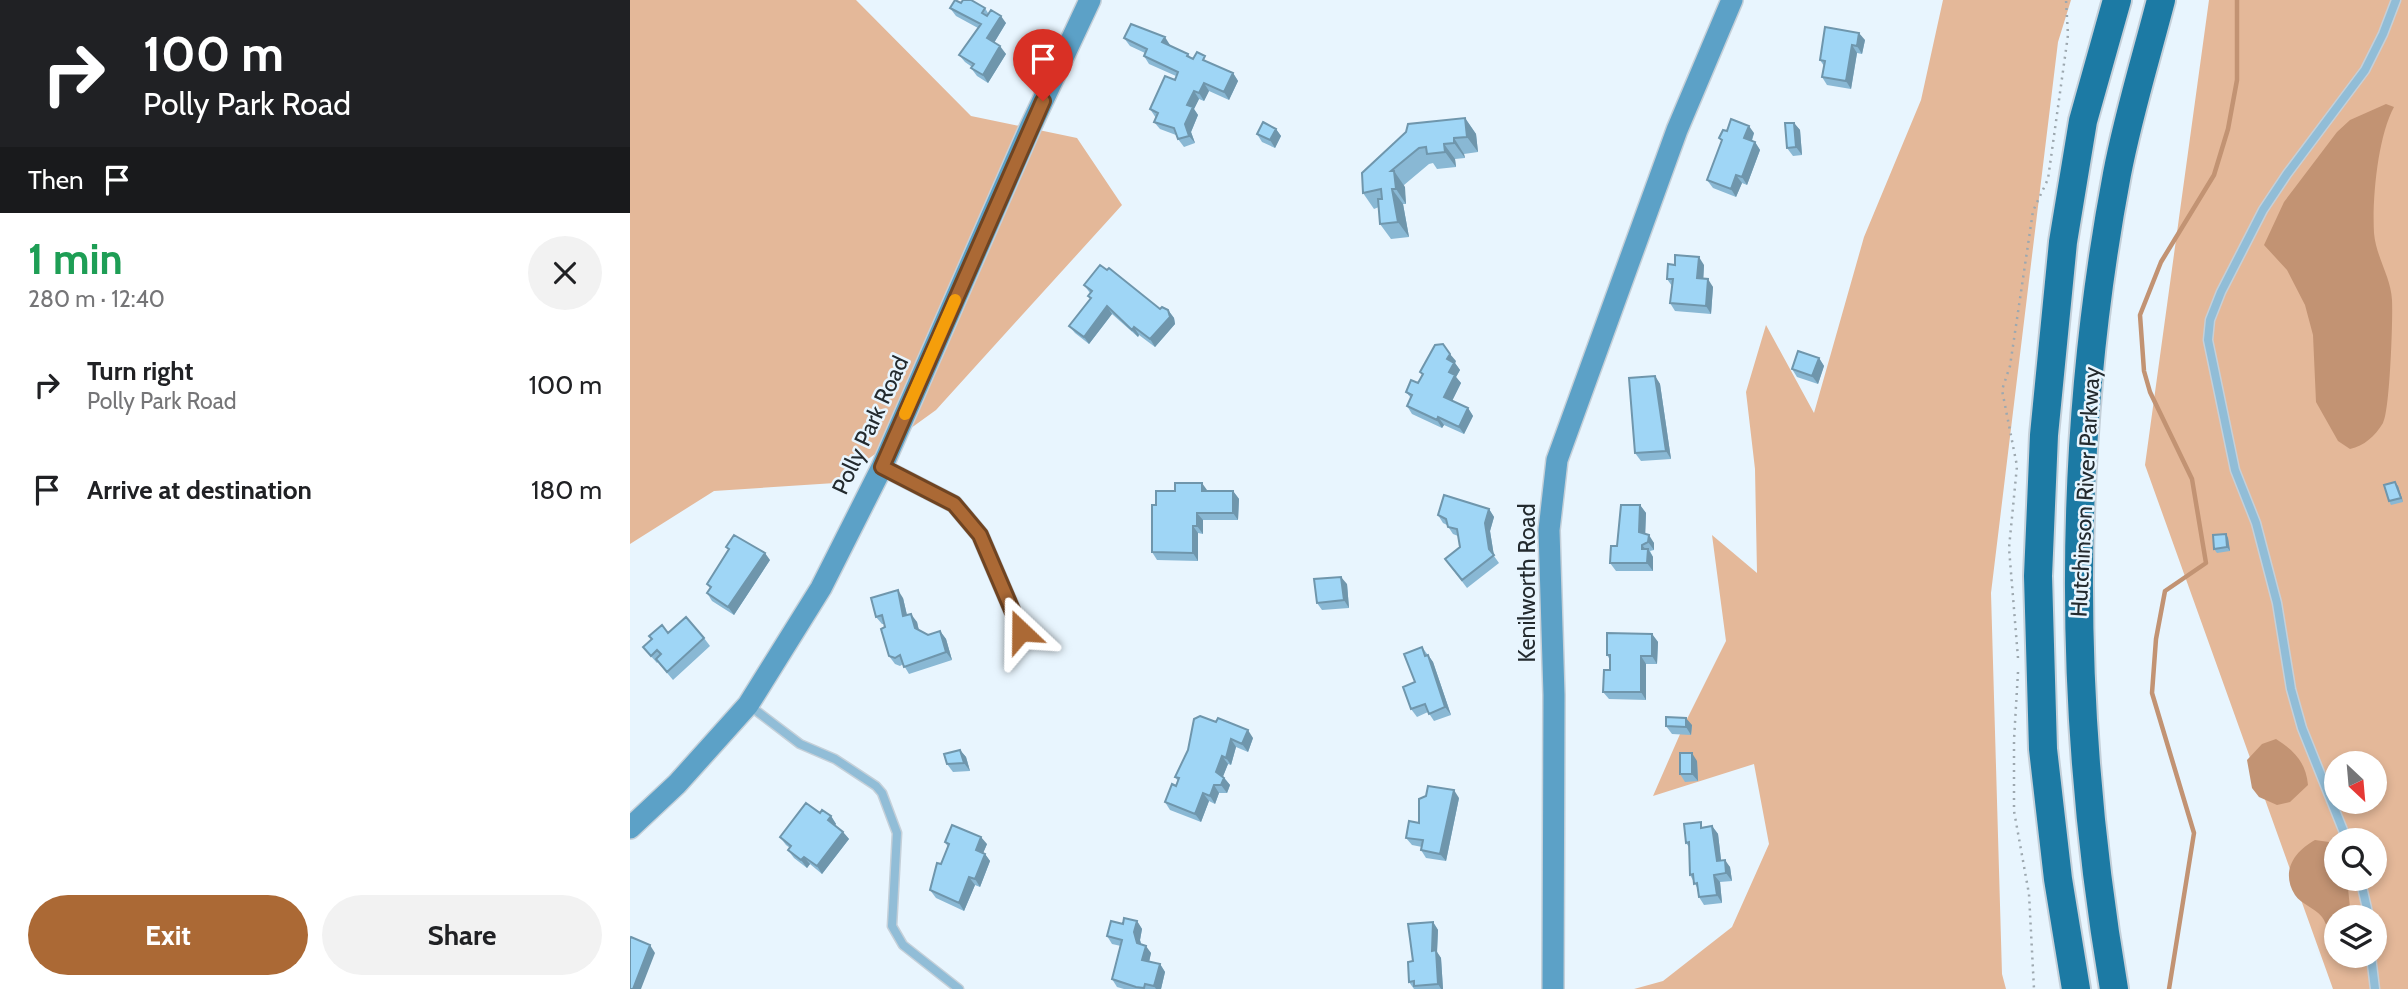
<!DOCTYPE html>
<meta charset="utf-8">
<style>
body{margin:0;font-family:Cabin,sans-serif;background:#f2f2f2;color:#202124;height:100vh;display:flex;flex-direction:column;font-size:26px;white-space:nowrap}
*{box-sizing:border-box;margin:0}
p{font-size:23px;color:#757577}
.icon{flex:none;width:38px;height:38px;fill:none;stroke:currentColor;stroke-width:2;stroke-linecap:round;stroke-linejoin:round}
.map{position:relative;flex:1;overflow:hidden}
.side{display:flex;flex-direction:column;background:#fff;width:630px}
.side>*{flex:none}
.top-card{background:#202124;color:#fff;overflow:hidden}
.needle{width:46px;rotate:154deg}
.fabs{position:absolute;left:1694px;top:751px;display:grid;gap:14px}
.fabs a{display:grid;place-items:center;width:63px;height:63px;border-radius:50%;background:#fff;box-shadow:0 4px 10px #0003;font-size:35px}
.pin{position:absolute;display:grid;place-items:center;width:60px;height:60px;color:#fff;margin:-72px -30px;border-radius:50% 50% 50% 0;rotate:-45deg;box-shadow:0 0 7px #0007}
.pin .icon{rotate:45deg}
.me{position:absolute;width:77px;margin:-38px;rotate:337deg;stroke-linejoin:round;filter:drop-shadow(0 0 5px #0008)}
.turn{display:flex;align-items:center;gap:24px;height:147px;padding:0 28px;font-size:32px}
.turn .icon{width:91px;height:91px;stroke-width:2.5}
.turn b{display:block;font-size:49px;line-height:60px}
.then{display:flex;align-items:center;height:66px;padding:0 28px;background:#0003;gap:14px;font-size:26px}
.round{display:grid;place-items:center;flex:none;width:74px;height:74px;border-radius:37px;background:#f2f2f2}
.head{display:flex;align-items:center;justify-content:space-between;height:119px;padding:0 28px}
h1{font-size:42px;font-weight:700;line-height:52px;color:#1e9e55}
.cta{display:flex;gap:14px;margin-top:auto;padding:14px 28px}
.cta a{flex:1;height:80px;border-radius:42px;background:#ab6935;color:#fff;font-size:28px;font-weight:700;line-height:80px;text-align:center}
.cta a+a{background:#f2f2f2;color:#202124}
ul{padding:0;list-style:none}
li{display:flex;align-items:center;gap:21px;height:105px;padding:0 28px}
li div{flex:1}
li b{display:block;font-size:26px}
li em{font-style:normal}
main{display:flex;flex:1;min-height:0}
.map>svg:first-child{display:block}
</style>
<main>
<section class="side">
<div class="top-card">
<div class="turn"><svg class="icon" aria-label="right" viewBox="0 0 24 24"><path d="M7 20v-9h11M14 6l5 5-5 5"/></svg><div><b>100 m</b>Polly Park Road</div></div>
<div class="then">Then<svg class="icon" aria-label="arrive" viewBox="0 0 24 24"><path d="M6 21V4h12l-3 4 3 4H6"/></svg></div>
</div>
<div class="head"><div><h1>1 min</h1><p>280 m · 12:40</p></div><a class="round"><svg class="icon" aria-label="close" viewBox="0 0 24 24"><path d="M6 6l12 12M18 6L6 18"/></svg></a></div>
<ul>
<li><svg class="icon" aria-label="right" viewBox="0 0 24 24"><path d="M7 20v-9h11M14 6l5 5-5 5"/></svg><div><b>Turn right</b><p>Polly Park Road</p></div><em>100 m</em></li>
<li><svg class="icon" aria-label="arrive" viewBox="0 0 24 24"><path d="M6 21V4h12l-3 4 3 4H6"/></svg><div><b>Arrive at destination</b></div><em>180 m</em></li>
</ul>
<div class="cta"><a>Exit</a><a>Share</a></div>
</section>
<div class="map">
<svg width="1778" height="989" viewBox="0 0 1778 989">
<rect width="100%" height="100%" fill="#e8f5fe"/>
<!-- green -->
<path fill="#e4b899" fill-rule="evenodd" d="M0,0H226L341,116L447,138L492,205L306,410L205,483L84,491L0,544Z
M1313,0H1441L1428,42L1361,593L1372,974L1376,989H1004L1033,981L1102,927L1139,844L1124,764L1023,796L1054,725L1096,641L1082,535L1127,573L1125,469L1116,392L1136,325L1184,413L1234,237L1291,100Z
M1579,0H1778V989H1703L1515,465ZM1706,763H1745V802H1706ZM1706,840H1745V878H1706ZM1706,917H1745V956H1706Z"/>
<!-- water -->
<path fill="#c29373" d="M1756,104L1764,107C1748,136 1742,198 1744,233C1746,257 1761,277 1762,300C1763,318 1760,411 1753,423C1745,436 1734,446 1720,449L1708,441L1686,402L1683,335L1675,305L1657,270L1634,245L1654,202L1707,132L1720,120Z
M1646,739C1665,751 1676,763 1678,785L1660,802L1647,805L1629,797L1622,788L1617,760L1632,744Z
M1685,840L1699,842L1706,854V878L1717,879L1721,917H1706V940C1697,934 1698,925 1692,917C1685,908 1671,904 1665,895C1650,871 1665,851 1685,840Z"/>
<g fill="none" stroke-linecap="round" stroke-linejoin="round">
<!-- stream -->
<path stroke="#c29373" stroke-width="4.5" d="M1539,989L1564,833L1522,693L1526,639L1535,591L1576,563L1562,479L1520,392L1514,371L1510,315L1531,262L1584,175L1598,129L1607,80V0"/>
<!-- lane casing -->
<g stroke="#c5d0d9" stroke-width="11">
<path id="lane" d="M120,706L170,744L205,759L246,786L252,793L267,833L262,926L273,945L329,989
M1717,840L1672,728L1661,689L1647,603L1626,523L1605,470L1578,340L1580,320L1591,292L1633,210L1657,174L1735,70L1753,34L1766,0
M1730,878L1739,917
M1741,956L1745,989"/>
</g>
<!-- street casing -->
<g stroke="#c5d0d9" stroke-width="19">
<path id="street" d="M252,467L324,504L350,535L391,631"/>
</g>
<!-- secondary casing -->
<g stroke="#c5d0d9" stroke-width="24">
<path id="secondary" d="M0,828L47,784L118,705L191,588L252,467L400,128L460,0
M923,989L924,695L919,530L927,460L1047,130L1102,0"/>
</g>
<!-- highway casing -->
<g stroke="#c5d0d9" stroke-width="32">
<path id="highway" d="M1446,989L1428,879L1413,749L1408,576L1414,435L1433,242L1453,121L1487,0
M1484,989C1438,719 1436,444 1487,174C1498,116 1516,58 1531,0"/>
</g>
<!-- path -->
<path stroke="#9da8af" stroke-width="2.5" stroke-dasharray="2 5" stroke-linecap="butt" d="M1388,658L1379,548L1387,466L1372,390L1380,366L1403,211L1418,179L1438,35L1436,0
M1388,672L1384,740V811L1399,894L1404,989"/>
<!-- lane -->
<use href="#lane" stroke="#91bdd7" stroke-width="8"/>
<!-- street -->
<use href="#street" stroke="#91bdd7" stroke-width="16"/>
<!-- secondary -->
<use href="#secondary" stroke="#5ca1c7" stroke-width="21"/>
<!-- highway -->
<use href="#highway" stroke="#1c7aa4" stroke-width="28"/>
</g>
<!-- wall -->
<path fill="#89b8d4" d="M331,3L355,8L358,13L376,23L364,43L376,54L358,83L347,76L341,68L342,67L335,62L329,55L348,28L326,16L320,8Z
M1195,27L1235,40L1232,54L1227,53L1221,89L1197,85L1192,77L1194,66L1190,60Z
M494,38L540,45V46L558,54L561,58L580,63L603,73L608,81L599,100L579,91L574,101L569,99L564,109L568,115L561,132L565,143L554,147L548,139L546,135L530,129L524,122L526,118L520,109L545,80L546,76L519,64L514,56L515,53L500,46Z
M835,118L846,134L848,152L834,154L835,158L825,159L826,167L807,169L803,163L799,164L774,185L776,204H773L779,237L761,239L750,224L749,207L744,209L733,193L732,173Z
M1164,123L1170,130L1172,155L1163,156L1157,148Z
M646,129L651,136L645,148L632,142L627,134Z
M1097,131L1124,133L1122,141L1125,142L1130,150L1117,185L1112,183L1106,197L1083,188L1077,180L1092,142L1089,138Z
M1074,265L1073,279L1083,287L1081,314L1045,311L1040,303L1042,286L1037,279Z
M454,285L530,309L538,310L544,318L545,324L525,347L509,335L508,337L482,314L459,344L445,333L439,326L460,299L458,296L460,293Z
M1189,358L1194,366L1188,384L1167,377L1162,369Z
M826,361L825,363L830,370L826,377L831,383L822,401L838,408L843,416L834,434L814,425L812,428L782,414L777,406L781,398L776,392L788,383L792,375L790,372Z
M1025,376L1030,384L1041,459L1011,461L1005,453Z
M1768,486L1773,502L1761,505L1759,501Z
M577,491H603L609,499L608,520H573V534L568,533V561L527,560L522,552Z
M1010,505L1016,513L1015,534L1024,543V550L1020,551L1023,557V571H986L980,563L987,546Z
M859,509L864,517L860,531L864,556L869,563L837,588L815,559L830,547L828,536L823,534L817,525L813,523L808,515Z
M1596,534L1598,538L1600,551L1587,553L1584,549Z
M96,547L140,560L104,615L82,601L77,593L80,588L77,584L98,550Z
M717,584L719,608L692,610L687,603Z
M273,598L277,615L287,622L289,630L298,635L310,631L316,639L322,660L279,674L273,664L270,666L265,664L259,656L254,624H252L246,617Z
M38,633L74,638L80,646L43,680L28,662L27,663L19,654L13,647Z
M1022,634L1028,642L1027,664H1016V700L979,699L973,692L980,670V660L977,655Z
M792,647L803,662L821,715L804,721L798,712L787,717L781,709Z
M564,719L623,738L618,752L606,747L601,765L598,764L593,776L600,785L597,793H589L585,804L579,801L571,822L540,810L535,802L546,786L548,781L545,777L558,750Z
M1062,725L1061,735L1042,734L1036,726Z
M330,750L336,757L340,771L323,772L317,764Z
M1067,761L1068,781L1055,782L1050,774Z
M829,798L816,861L796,858L791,850L792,847L782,845L776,838L789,823Z
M190,813L201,816L206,824L205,825L213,832L219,839L192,874L180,864L177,868L164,858L158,850L160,848L156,845L150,837Z
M1082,826L1088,834L1091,860L1100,867L1102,881L1090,882L1092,903L1074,905L1069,897L1068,889L1060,875L1059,847L1056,843L1074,827Z
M315,842L357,844L353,853L355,854L360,861L350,887L345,885L334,911L306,898L300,890L318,847Z
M507,921L512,929L510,940L511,944L521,953L519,961L530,964L535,972L531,989H494L487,987L482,979L491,946L482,944L477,936L493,924Z
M803,922L808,930L807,952L811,958L813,989H784L779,982L783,961Z"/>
<!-- shaded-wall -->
<path fill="#6f96ac" d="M371,16L376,23L362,46L357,38Z
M1229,33L1235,40L1232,54L1227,46Z
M535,37L540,45L538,50L532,42Z
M1222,45L1227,53L1221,89L1216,81Z
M370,46L376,54L358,83L353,75Z
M603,73L608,81L599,100L594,92Z
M574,83L579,91L574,101L569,93Z
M564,91L569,99L564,109L568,115L561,132L565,143L559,136L555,124L557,105Z
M835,118L846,134L848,152L837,137Z
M1164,123L1170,130L1172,155L1166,147Z
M1119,126L1124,133L1120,145L1114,138Z
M646,129L651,136L645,148L640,140Z
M824,138L834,154L835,158L824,143Z
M1125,142L1130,150L1117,185L1112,177Z
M814,144L825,159L826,167L815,152Z
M764,171L775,187L776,204L766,189Z
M1106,175L1112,183L1106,197L1101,189Z
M762,189L773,204L779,237L768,222Z
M1069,257L1074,265L1073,286L1067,278Z
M1078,279L1083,287L1081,314L1076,306Z
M477,306L482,314L459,344L454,337Z
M538,310L544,318L545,324L525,347L520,339Z
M504,327L509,335L508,337L502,330Z
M820,354L826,361L825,363L830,370L826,377L831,383L820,405L814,397L819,372L817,359Z
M1189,358L1194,366L1188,384L1182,376Z
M1025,376L1030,384L1041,459L1036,451Z
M838,408L843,416L834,434L829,427Z
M808,417L814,425L812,428L807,420Z
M1765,482L1768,486L1773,502L1771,498Z
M572,483L577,490L572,491Z
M603,491L609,499L608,520L603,513Z
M1010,505L1016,513L1015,540L1009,532Z
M859,509L864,517L860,531L864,556L859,549L855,523Z
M567,513L573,520V534L567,526Z
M563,526L568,533V561L563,553Z
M1596,534L1598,538L1600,551L1597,547Z
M1019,535L1024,543V550L1018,542Z
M1012,545L1018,552V549L1023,557V571L1017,563L1012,549Z
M135,553L140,560L104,615L98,607Z
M711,577L717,584L719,608L714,600Z
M268,590L273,598L279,624L273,616Z
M281,614L287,622L290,636L285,628Z
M310,631L316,639L322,660L316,652Z
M1022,634L1028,642L1027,664L1022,656Z
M798,655L803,662L821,715L815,707Z
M1011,656L1016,664V700L1011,692Z
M1056,718L1062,725L1061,735L1056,727Z
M618,730L623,738L618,752L612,744Z
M601,739L606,747L601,765L596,758Z
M330,750L336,757L340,771L334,763Z
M1062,753L1067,761L1068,781L1062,774Z
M592,756L598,764L592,779L586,772Z
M594,778L600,785L597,793L591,785Z
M584,785L589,793L585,804L580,796Z
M824,790L829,798L816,861L810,854Z
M573,793L579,801L571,822L565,814Z
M201,816L206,824L203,828L198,820Z
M1082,826L1088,834L1092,868L1087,861Z
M213,832L219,839L192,874L187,866Z
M351,837L357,844L351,858L346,850Z
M355,854L360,861L350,887L345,879Z
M174,857L180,864L177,868L171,860Z
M1095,860L1100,867L1102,881L1096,873Z
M1084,875L1090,882L1092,903L1087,895Z
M339,877L345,885L334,911L329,903Z
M507,921L512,929L510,940L513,951L507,943L504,932Z
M803,922L808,930L807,952L811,958L813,989H811L808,984L802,951Z
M20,945L25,953L11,989H2Z
M516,946L521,953L518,967L512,960Z
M530,964L535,972L531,989H526L524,986Z"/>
<!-- building -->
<path fill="#9fd6f6" stroke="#6f96ac" stroke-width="2" d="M325,0L331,3L333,0H341L355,8L352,13L357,16L361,10L371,16L357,38L370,46L353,75L341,68L344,64L329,55L351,24L320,8Z
M501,24L535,37L532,42L558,54L557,56L563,59L567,52L575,56L573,60L603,73L594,92L574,83L569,93L564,91L557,105L563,107L555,124L559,136L548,139L544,128L524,122L528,113L520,109L535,76L545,80L548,72L514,56L517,49L494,38Z
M1195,27L1229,33L1227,46L1222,45L1216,81L1192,77L1195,61L1190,60Z
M835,118L837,137L824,138V143L814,144L815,152L797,154L796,147L789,148L761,171H764L766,189H762L768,222L750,224L748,199H752L751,189L733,193L732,173L776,132L778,124Z
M1101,119L1119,126L1114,138L1125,142L1112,177L1106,175L1101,189L1077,180L1092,140L1089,138L1093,130L1097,131Z
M633,122L646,129L640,140L627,134Z
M1155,123H1164L1166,147L1157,148Z
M1045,255L1069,257L1067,278L1078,279L1076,306L1040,303L1043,279H1037L1038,264L1045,265Z
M470,265L477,270L479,268L530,309L532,307L538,310L540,317L520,339L504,327L502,330L477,306L454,337L439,326L461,298L458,296L462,291L454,285Z
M813,344L820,354L817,359L824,363L819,372L825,375L814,397L838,408L829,427L808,417L807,420L777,406L782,395L776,392L781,380L788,383L793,374L790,372L805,345Z
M1168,351L1189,358L1182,376L1162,369Z
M1025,376L1036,451L1005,453L999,378Z
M1765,482L1771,498L1759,501L1754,485Z
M545,483H572V491H603V513H567V526H563V553L522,552V505H526V491H545Z
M814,495L859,509L855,523L859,549L864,555L832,580L815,559L830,547L827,529L818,527L816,519L808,515Z
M991,505H1010L1009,532L1019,535L1018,542L1012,545V549H1018L1017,563H980L981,546H987Z
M1596,534L1597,547L1584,549L1583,535Z
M104,535L135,553L98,607L77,593L81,587L77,584L99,549L96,547Z
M711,577L714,600L687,603L684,579Z
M268,590L273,616L281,614L285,628L298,635L310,631L316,652L274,667L270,655L265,658L259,656L251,629L255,627L252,615L246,617L241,598Z
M56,617L74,638L37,672L26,659L31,654L27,650L21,656L13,647L22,639L19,636L32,625L38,633Z
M977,633L1022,634V656H1011V692H973L974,670H980V655H977Z
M792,647L795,656L798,655L815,707L799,714L795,704L781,709L773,687L785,682L774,654Z
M570,716L586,722L588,718L618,730L612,744L601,739L596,758L592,756L586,772L594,778L591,785H584L580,796L573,793L565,814L535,802L542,784L546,786L549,778L545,777L558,750L564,719Z
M1036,717L1056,718V727L1036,726Z
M330,750L334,763L317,764L314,754Z
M1050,753H1062V774H1050Z
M798,786L824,790L810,854L791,850L793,840L776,838L779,821L789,823V799L796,796Z
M176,803L190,813L192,810L201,816L198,820L213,832L187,866L174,857L171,860L158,850L161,846L150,837Z
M1071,822V828L1082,826L1087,861L1095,860L1096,873L1084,875L1087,895L1069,897L1067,883L1064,884L1063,874L1060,875L1059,842L1056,843L1054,824Z
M322,825L351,837L346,850L355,854L345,879L339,877L329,903L300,890L307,863L311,864L319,844L315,842Z
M494,918L507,921L504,932L507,943L516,946L512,960L530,964L524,986L515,984L514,988L506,987L482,979L492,940L477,936L481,921L493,924Z
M803,922L802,951L806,950L808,984L784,986V981L779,982L778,962L783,961L778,924Z
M1,937L20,945L3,989H0V939Z"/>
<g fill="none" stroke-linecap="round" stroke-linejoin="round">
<!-- route casing -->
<g stroke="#6f4422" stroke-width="18">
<path id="route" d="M391,631L350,535L324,504L252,467L413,101"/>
</g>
<!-- route -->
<use href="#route" stroke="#ab6935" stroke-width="12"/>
<!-- slow -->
<path stroke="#f59e0b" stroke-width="12" d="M275,414L325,300"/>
</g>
<g text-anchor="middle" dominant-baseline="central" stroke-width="5" stroke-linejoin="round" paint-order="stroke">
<!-- street labels -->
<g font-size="23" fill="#232a2e" stroke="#e8f5fe">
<text transform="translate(240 425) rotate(-65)">Polly Park Road</text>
<text transform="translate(1455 492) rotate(-87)">Hutchinson River Parkway</text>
<text transform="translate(897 583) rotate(-90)">Kenilworth Road</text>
</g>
</g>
</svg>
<div class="fabs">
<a><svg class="needle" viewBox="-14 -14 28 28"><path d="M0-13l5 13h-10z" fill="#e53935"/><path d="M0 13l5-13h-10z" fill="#757577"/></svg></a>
<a><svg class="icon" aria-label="search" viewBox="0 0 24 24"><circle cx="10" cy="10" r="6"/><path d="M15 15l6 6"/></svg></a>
<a><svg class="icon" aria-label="layers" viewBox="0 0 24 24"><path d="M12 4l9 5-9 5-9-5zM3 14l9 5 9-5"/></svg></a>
</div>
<div class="pin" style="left:413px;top:101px;background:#d93025"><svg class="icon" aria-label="arrive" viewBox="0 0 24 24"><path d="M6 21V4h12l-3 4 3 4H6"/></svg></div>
<svg class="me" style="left:391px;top:631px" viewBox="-20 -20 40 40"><path d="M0-17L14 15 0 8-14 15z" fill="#ab6935" stroke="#fff" stroke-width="4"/></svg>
</div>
</main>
